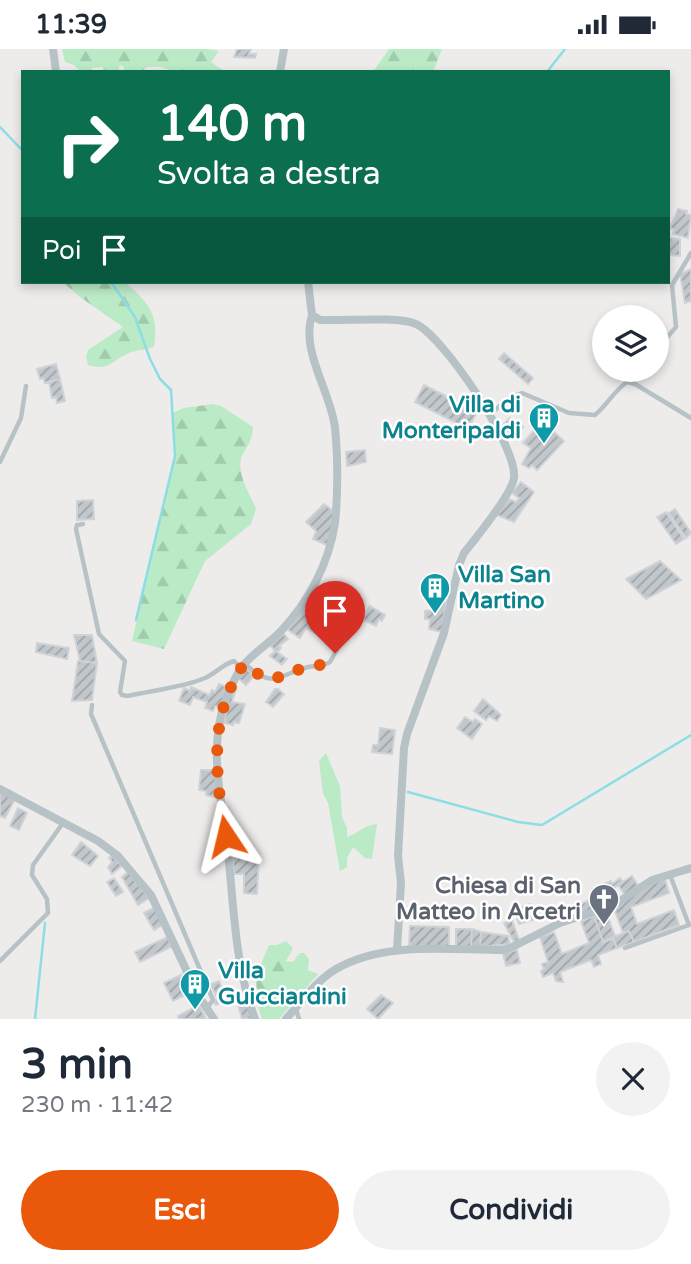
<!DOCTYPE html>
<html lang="it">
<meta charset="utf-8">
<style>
body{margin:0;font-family:"Varela Round",sans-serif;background:#f2f2f3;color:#1f2937;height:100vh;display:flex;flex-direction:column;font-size:26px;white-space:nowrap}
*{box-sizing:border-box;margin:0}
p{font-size:23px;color:#747a83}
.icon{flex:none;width:38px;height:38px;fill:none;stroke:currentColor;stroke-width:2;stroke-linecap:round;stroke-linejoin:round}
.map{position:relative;height:970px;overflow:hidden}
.panel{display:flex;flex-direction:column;background:#fff;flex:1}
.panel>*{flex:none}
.banner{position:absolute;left:21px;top:21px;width:649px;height:214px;border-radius:0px;box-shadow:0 4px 10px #0003;background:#0b6e4f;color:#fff;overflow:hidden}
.buttons{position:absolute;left:592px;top:256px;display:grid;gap:14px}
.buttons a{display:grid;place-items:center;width:77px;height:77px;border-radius:50%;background:#fff;box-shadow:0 4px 10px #0003;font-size:35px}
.pin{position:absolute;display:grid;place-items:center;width:60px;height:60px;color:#fff;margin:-72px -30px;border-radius:50% 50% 50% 0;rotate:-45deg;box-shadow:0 0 7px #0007}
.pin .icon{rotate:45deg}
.me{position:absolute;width:77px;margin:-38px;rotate:350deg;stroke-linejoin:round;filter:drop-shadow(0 0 5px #0008)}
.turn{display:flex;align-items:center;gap:24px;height:147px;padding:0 21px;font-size:32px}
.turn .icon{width:91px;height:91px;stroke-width:2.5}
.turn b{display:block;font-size:49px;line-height:60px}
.then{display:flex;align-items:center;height:66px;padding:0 21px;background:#0003;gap:14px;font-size:26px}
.round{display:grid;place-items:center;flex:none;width:74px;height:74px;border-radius:37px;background:#f2f2f3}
.overview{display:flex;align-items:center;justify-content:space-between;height:119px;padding:0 21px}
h1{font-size:42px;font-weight:700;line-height:52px}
.cta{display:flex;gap:14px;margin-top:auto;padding:14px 21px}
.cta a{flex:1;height:80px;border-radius:42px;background:#ea580c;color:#fff;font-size:28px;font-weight:700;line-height:80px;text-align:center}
.cta a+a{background:#f2f2f3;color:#1f2937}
.status{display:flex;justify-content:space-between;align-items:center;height:49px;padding:0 35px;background:#fff;direction:ltr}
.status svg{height:19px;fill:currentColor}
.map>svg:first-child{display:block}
</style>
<div class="status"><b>11:39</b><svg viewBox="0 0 49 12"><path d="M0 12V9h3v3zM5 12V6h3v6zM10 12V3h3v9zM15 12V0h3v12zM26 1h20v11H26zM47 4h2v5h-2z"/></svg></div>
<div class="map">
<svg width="691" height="970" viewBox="0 0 691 970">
<defs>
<pattern id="forest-firs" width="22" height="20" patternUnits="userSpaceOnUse" patternTransform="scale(1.75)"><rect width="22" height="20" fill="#bbeac6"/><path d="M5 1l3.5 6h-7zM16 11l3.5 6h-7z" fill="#a2caac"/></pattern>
<pattern id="building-hatch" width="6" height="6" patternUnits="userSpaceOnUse" patternTransform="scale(1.75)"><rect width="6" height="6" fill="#c2c7cb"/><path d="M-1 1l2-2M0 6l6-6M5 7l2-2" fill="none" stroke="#9fa4a8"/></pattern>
</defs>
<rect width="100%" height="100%" fill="#eeebeb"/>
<!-- grass -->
<path fill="#bbeac6" d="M326,704L340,737L342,768L347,779V788C359,784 364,776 377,775L372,810L365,809L353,798L347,809V818L340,822L328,754L323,744L319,712Z
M308,921L318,925L279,970H262L258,958L269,950L273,927L290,929Z"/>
<!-- forest -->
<path fill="url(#forest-firs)" d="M62,0H208L219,2L211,13L222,21L172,23C163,17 155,17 145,19L144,23H124V18L120,16L118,23H103V18L92,19V23H81L74,16L65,13Z
M389,0H442L433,23H373Z
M63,233H125C149,254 159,265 154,298C145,301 134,301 125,306C109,314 108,322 88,316L86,308L88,301L123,278L80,248Z
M213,355L221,357L253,378C252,396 244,399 241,410C237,426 250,445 256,460L251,475L205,512L164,600L132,592L175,407L172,364L184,359Z
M286,892L293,899L286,912L293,913L299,905L304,904L309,910L308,921L290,929L273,927C273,942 271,949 258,958L255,917L261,915L269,896H277Z"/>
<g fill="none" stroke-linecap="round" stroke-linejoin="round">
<!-- stream -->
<path stroke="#8bdee4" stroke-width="2.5" d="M547,23L565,0
M0,78L23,102
M111,233L135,268L150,310L160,330L171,341L175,407L136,571
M408,743L518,773L542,776L691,686
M35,970L45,874"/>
</g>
<!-- building -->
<path fill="url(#building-hatch)" stroke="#cfd3d7" stroke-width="2" d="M237,0H251L249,5H256L255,9L234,8Z
M678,160L687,162L686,165L691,166L688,189L673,185L674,180L670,179Z
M668,189L680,190V207L668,206Z
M691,220V252L685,254L680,225Z
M504,304L533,329L528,335L499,310Z
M56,315L60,330L45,334L43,329L40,330L37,320Z
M60,330L65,352L57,354L56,348L52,349L49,333Z
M424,336L477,363L468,380L415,353Z
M510,369L523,378L517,387L509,382L506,385L501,378Z
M542,372L564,392L537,421L532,416L529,419L522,415L531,399L523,394Z
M365,401L366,413L347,417L346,403Z
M521,433L534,443L514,473L497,466L509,450L516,453L519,449L512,444Z
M93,451L94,470L77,471V452Z
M324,455L335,463L329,497L313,490L316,482L306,473Z
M675,460L691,484L686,489L669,464Z
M666,463L684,490L676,495L657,468Z
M660,512L681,531L646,550L626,530Z
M432,548L446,551L442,583L429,580L430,570H425V562L437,561V556L430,555Z
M308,550L314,553L309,563L323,569L315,584L306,579L300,589L288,581Z
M370,557L385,566L382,572L379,570L376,577L363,571Z
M284,585L288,590L279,597L281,599L277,603L287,610L282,616L270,607L275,602L270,596Z
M74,586H92L97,614L80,612Z
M37,594L69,599L67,610L36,603Z
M78,612L97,614L92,651L72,652Z
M246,619L254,627L246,636L237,628Z
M219,635L227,638L223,658L215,657L213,662L205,659L207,653L193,648L190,656L179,652L184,639L190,642L191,638L209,646L212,641L215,643Z
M275,640H278L284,645L273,658L266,653Z
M231,641L235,643L232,653L245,655L239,674L234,673L233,676L224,674Z
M483,650L501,666L497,672L489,667L486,671L474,662Z
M465,668L473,673L475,670L482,675L472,690L457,679Z
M380,679L395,681L392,705L372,703L373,696H378Z
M201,721H215L216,749L206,746V742L199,741Z
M0,742L15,750L5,769L0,767Z
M18,759L27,764L19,781L10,777Z
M81,793L98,807L90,817L72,806Z
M243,794L244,807L259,808L257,845L244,844V825H234L231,795Z
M112,806L122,817L112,825L108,818L112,813L109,809Z
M128,823L149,849L138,856L122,828Z
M632,827L639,838L625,846L618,836Z
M114,829L123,843L116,847L107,833Z
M620,829L623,833L612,840L617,850L598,859L593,848L604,842L601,837L611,832L612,835Z
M665,830L669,844L631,858L637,875L674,861L679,876L634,893L629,882L623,884L614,859L648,836Z
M590,851L595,852L598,858L581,865L577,856Z
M530,855L535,870L519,875L514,861Z
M155,858L164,875L154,881L144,864Z
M606,863L615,887L603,893L594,867Z
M594,867L603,893L613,890L617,899L598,906L601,915L594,918L591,911L560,923L563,933L556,932L553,924L543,928L541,922L544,920L542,915L548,913L540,888L554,883L562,905L589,894L581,872Z
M512,871L519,891L514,893L504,874Z
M410,877L449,878V897H409Z
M456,880H472L471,898L456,897Z
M472,880L481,883L480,898H471Z
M629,882L634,893L617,899L613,888Z
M481,883L508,887L510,895L480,898Z
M168,888L171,898L140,913L135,903Z
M517,901L520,914L506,917L503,904Z
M183,925L191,943L173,952L164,934Z
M219,932L227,951L216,956L214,953L217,950L211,935Z
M381,946L393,954L378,970L367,960Z
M247,953L252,970H242L238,955Z
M199,956L206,970H179L178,967Z"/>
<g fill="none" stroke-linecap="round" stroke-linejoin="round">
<!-- lane -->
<path stroke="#b7c2c7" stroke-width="4.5" d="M656,301L676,278L672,236L691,204
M627,333L639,320
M490,365L511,348L522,344L569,364L595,366C607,356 614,342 627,333L635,335L691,369
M0,413L21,369L26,337
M83,475L77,476L76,480L99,585L125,612L120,643L122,646L128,647C150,642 185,638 205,629C215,625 223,615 234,612L240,618
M245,615C274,641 278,626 308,618C316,616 323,618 330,613L359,561
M92,656L91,665L94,672L213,951L207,959
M625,899L689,876L670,826
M0,912L48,864L47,850L32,826L33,816L63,774
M296,960L299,970"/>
<!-- street -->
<path stroke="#b7c2c7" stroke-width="8" d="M53,0L56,23
M280,23L284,0
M308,233L312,266L320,271C342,272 398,267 416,275C443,287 518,398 514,429C512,445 476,489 464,504L459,516L444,584L407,685L404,699L398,807L401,834L397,901
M0,740L98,792L118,807L151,846L198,946L214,970
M255,970C233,912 234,848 226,787C221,750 213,714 219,676C222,658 230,638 239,622C249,606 269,595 281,582C309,552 329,514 335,474C338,446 338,407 335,379C331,343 300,302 312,266
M286,970C301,953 316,932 336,920C384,892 448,901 502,901L510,899L560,874L612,857L652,831L691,819"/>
</g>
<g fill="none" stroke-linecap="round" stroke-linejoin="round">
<!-- route -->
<path stroke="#ea580c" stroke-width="12" stroke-dasharray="0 21.6" d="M226,787C217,737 209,681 233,634C237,627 239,620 245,615C273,640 278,626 307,618C323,614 326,620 335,604"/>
</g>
<!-- icons -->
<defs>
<g id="building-pin" transform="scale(1.575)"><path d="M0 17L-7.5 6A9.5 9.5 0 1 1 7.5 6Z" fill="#0f9aa8" stroke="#fff"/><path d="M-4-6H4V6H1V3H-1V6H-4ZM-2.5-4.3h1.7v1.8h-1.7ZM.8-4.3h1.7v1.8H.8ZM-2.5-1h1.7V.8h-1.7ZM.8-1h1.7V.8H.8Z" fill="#fff"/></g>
<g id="church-pin" transform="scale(1.575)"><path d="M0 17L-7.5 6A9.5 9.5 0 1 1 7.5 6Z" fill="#6b7280" stroke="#fff"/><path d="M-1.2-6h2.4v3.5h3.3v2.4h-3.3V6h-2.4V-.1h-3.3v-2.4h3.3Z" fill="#fff"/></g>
</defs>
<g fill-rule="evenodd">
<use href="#building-pin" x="544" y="369"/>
<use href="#building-pin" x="435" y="539"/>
<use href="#church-pin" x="604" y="850"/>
<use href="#building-pin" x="195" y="935"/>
</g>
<g text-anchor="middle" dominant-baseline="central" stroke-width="5" stroke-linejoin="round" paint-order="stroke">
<!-- culture labels -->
<g font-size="23" font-weight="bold" fill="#0d838f" stroke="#fff" text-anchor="start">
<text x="521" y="356" text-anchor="end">Villa di<tspan x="521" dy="26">Monteripaldi</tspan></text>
<text x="458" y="526">Villa San<tspan x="458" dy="26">Martino</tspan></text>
<text x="218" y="922">Villa<tspan x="218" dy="26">Guicciardini</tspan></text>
</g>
<!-- worship labels -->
<g font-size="23" font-weight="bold" fill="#5b616d" stroke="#fff" text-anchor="end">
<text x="581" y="837">Chiesa di San<tspan x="581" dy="26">Matteo in Arcetri</tspan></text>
</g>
</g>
</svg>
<div class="buttons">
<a><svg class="icon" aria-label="layers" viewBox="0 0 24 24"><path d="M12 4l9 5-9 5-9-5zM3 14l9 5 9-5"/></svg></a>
</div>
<div class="pin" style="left:335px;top:604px;background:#d93025"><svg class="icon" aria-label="arrive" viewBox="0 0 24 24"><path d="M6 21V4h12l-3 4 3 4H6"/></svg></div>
<svg class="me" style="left:226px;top:787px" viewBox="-20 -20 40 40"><path d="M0-17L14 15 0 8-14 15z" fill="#ea580c" stroke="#fff" stroke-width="4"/></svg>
<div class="banner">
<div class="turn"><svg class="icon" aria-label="right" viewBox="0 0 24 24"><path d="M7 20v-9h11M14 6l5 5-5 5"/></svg><div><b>140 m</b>Svolta a destra</div></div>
<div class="then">Poi<svg class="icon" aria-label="arrive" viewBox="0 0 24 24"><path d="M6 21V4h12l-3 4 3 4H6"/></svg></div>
</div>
</div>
<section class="panel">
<div class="overview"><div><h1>3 min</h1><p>230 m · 11:42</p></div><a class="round"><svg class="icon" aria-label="close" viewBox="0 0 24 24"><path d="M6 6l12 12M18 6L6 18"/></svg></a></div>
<div class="cta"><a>Esci</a><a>Condividi</a></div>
</section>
